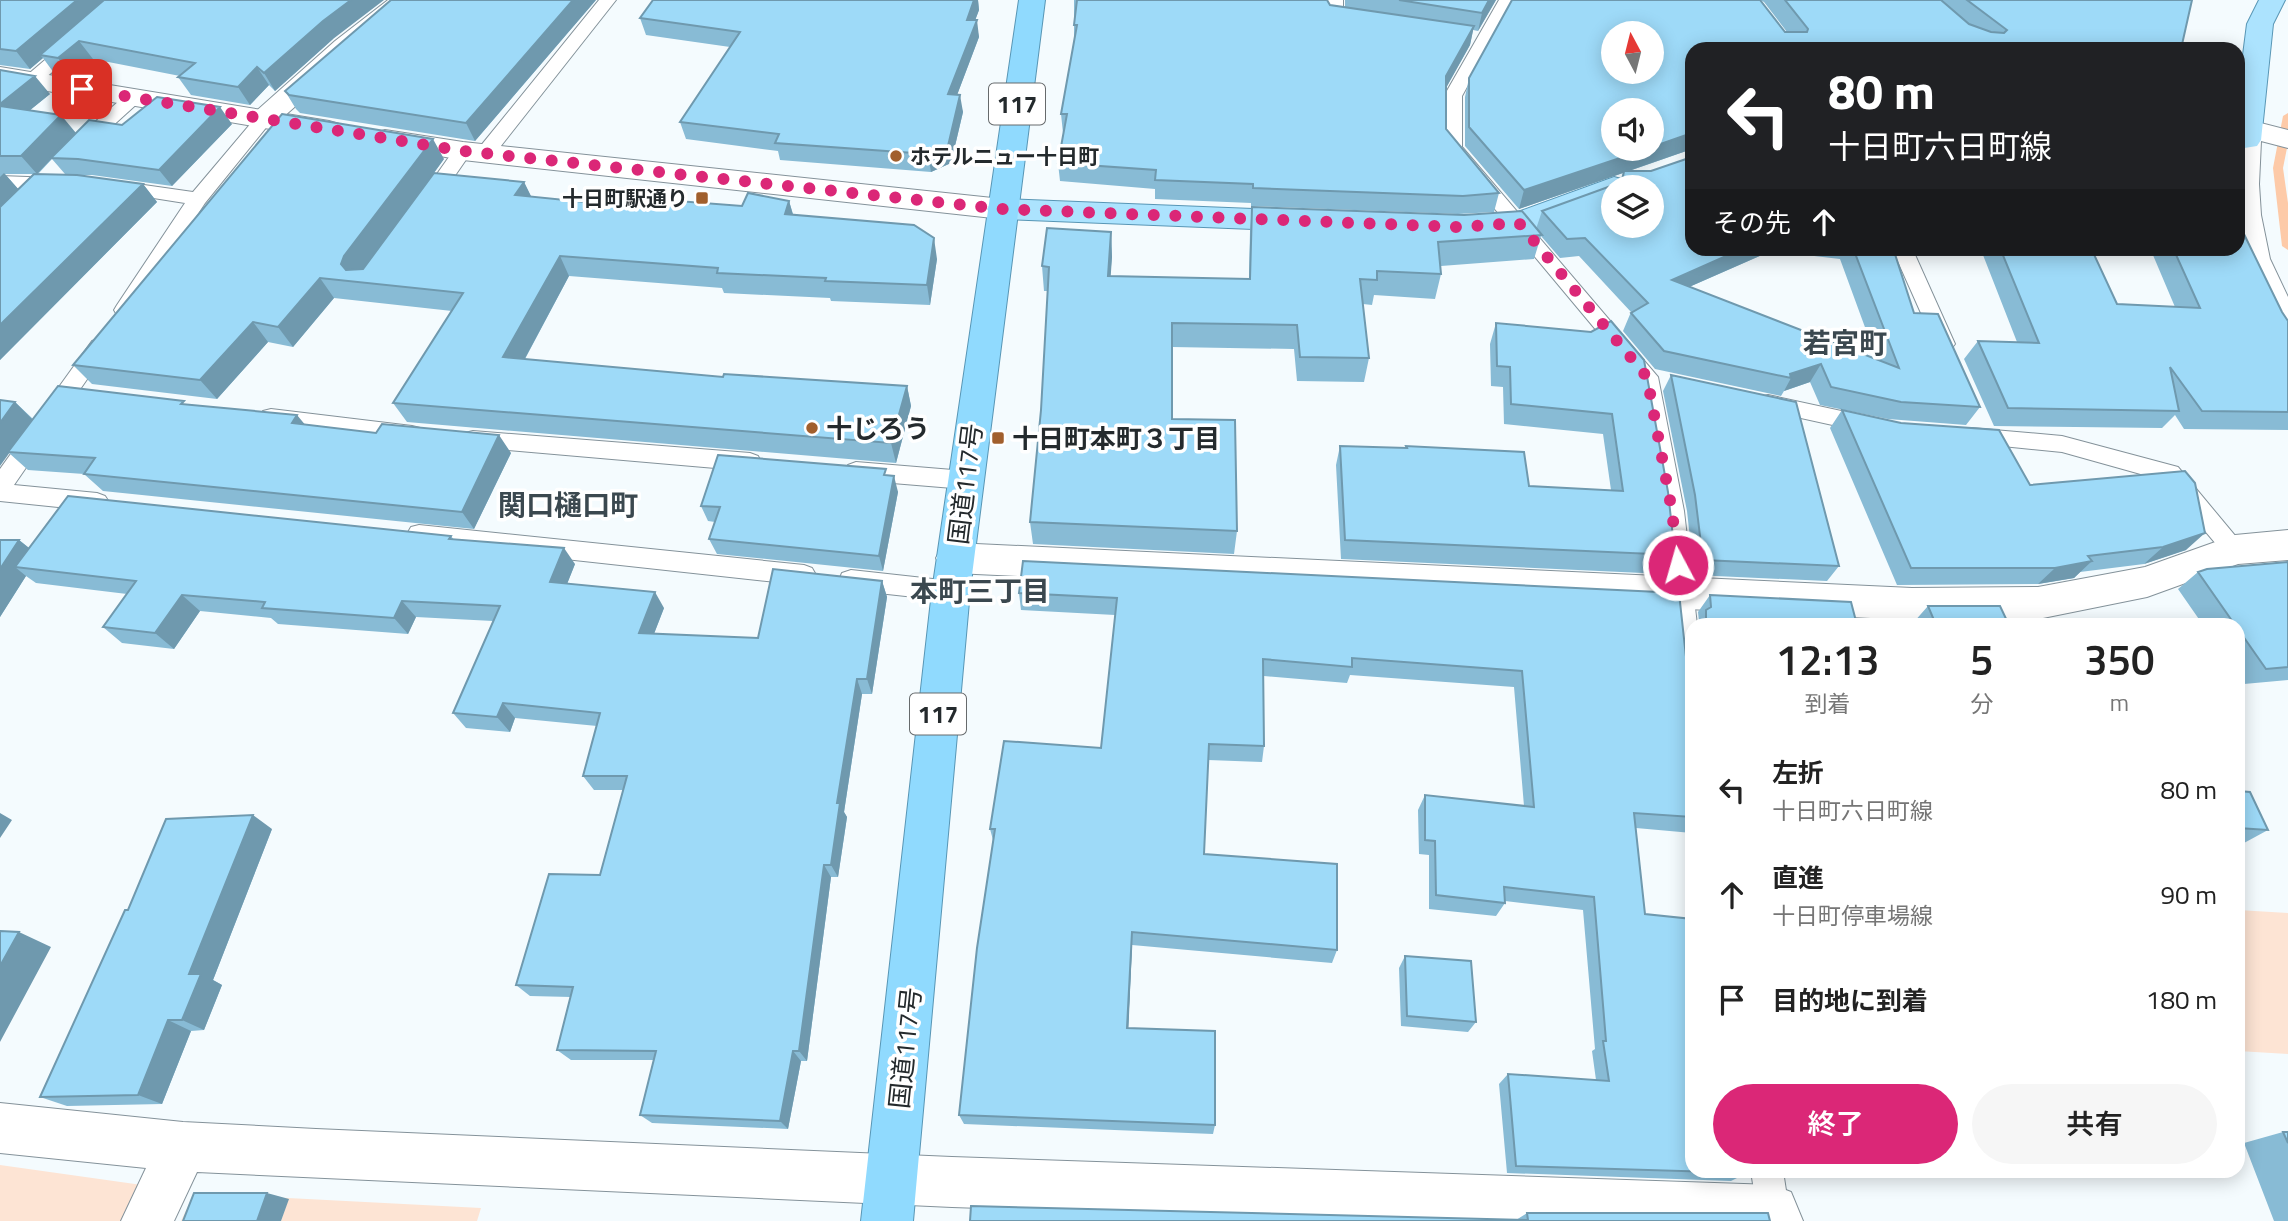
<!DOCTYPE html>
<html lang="ja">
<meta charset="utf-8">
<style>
body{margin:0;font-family:"Titillium Web","Noto Sans JP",sans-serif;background:#f6f6f6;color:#222;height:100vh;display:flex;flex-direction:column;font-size:26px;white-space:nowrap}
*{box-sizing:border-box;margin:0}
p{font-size:23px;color:#767676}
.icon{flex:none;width:38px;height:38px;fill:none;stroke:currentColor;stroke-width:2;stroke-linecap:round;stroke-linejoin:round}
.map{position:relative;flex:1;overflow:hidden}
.side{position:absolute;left:1685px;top:618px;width:560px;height:560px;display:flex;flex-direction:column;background:#fff;border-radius:21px;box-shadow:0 4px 18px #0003}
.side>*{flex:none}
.hud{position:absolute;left:1685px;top:42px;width:560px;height:214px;border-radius:21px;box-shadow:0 4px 18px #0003;background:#202124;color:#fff;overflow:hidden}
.needle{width:46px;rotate:353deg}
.tools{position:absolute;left:1601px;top:21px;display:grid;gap:14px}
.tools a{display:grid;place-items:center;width:63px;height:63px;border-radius:50%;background:#fff;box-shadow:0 4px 18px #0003;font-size:35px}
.pin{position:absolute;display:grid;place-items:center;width:60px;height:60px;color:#fff;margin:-30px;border-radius:14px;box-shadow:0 4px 10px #0006}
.me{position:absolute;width:77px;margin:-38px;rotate:354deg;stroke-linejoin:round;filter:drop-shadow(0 0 5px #0008)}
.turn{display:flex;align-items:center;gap:24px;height:147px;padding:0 28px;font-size:32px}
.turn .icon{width:91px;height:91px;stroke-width:2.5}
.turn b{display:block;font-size:49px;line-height:60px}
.then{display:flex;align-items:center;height:66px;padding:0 28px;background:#0003;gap:14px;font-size:26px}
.eta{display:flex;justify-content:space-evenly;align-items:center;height:119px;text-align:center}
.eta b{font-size:42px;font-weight:600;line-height:49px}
.action{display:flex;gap:14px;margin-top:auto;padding:14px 28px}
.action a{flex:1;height:80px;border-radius:42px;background:#db2777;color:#fff;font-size:28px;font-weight:600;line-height:80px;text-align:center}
.action a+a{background:#f6f6f6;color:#222}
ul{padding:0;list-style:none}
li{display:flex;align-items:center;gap:21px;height:105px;padding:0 28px}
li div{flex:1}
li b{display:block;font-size:26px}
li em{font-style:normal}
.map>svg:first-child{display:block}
</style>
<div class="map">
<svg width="2288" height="1221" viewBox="0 0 2288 1221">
<rect width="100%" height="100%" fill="#f4fbfe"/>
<!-- green -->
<path fill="#fde4d4" d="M2238,910L2288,913V1054L2238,1051Z
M0,1165L142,1185L123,1221H0Z
M194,1193L481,1208L477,1221H281L288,1200L210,1221H181Z"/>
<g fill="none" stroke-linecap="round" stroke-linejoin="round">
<!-- stream -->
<path fill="#fdcaa8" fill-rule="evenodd" d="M2288,113V143L2283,168L2288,203V250L2282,246L2273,168L2283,116Z"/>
<!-- service casing -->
<g stroke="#84929a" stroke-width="2">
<path id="service" d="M599,0H616L493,156H479L477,152L479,148Z
M1327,0H1343V14L1362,17L1364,21L1356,26L1328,21L1326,17Z
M1499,0H1515L1462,96V147L1658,377L1684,511L1697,625H1692V702L1683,699L1679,691L1660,511L1637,379L1444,148V96Z
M72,41L78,42L81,46L78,50L37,85H25L22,81L25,77L66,42Z
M133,93L142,98L139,102L86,150H72L70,146L72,142L127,94Z
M264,113L273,119L205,203L131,315H117L114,310L117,305L185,203L109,191L107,187L109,183L116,181L193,192L258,115Z
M463,145L472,151L434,206H420L417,202L420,198L456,147Z
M0,176L55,178L62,180L64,184L62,188L55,190L0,188Z
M1892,248H1912L1955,344L1951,349L1944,351L1937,349Z
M99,339L106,341L110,346L14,485L97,493L105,496L109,502L105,508L97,511L0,501V469L92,341Z
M1768,395L1869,417L1877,419L1880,425L1877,431L1869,433L1760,409L1757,403L1760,397Z
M271,409L412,426L420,428L423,434L420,440L412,442L271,425L263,423L260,417L263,411Z
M1971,428L2062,436L2178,467L2247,550L2243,557L2235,560L2227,557L2162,480L2062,452L1963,442L1960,436L1963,430Z
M473,431L750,453L758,456L761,462L758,468L750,471L473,447L465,445L462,439L465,433Z
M856,462L965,471L973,474L976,480L973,486L965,489L856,480L848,477L845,471L848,465Z
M419,525L804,565L812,568L816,575L812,582L804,585L419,543L411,541L407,534L411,527Z
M851,570L951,581L960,584L963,591L960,598L951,601L851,590L842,587L839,580L842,573Z
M1751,1171H1783L1789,1210L1785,1221H1761L1757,1210Z"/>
</g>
<!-- minor casing -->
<g stroke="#84929a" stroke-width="2">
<path id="minor" d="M388,0H417L274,125L264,128L254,125L250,119L254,113L335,41Z
M2249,120L2288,130V148L2261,141L2259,184L2261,215L2270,259L2288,297V338L2276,335L2272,327L2245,276L2236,248H2238V124Z
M2288,530V560L2238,564L2147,597L2038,619L1912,620L955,573L942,569L936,558L942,547L955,543L1912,588L2038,587L2145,567L2235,535Z
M0,1103L183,1122L316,1129L952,1157L1773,1185L1791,1192L1803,1221H1355L952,1207L197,1172L174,1221H121L146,1168L0,1153Z"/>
</g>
<!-- secondary casing -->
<g stroke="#84929a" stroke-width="2">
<path id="secondary" d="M0,67L329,121L339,124L343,130L339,136L329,139L0,83Z
M385,130L463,142L1002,199L1013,202L1017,209L1013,216L1002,219L463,160L375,145L371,139L375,133Z"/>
</g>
<!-- primary casing -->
<g stroke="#5896b5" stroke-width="2">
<path id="primary" d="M2259,0H2285L2273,24L2261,140L2257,146L2238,149V94L2247,24Z
M1614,177L1625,180L1629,187H1614V198C1569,215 1514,246 1465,233L1461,226L1465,219L1515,213Z
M1002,199L1304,211L1315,214L1319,221L1315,228L1304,231L1002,219L991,216L987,209L991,202Z"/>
</g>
<!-- trunk casing -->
<g stroke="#5896b5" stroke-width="2">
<path id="trunk" d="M1019,0H1045L970,591L913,1221H861L932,591Z"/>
</g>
<!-- service -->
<use href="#service" fill="#fff" fill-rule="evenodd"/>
<!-- minor -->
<use href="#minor" fill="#fff" fill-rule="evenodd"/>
<!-- secondary -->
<use href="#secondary" fill="#fff" fill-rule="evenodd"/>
<!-- primary -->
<use href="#primary" fill="#ace3fe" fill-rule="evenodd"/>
<!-- trunk -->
<use href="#trunk" fill="#90dafe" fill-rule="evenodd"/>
</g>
<!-- wall -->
<path fill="#88bbd5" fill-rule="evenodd" d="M0,0L333,39L275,91L269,85L250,105L191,95L178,77L180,76L93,59L72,76L54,73L43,58L30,69L0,65Z
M596,0L475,141L300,113L296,109L285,91Z
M653,0H978L979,10L975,20L979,37L957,95L963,112L951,163L931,172L780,160L778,151L686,139L680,122L730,47L646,35L640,18Z
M1074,0H1327L1330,5L1345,7V0H1496L1478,31L1473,30L1470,45L1446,88V129L1499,193L1494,212L1458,214L1251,206V203L1155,199V189L1060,181L1058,163L1064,133H1063L1061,114L1074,40Z
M1760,0H2192L2181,49H1692V149L1629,171L1692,248H1893L1914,313L1980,407L1966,425L1888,419L1820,405L1810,382L1784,391L1781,396L1655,369L1623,331L1631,312L1579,256L1560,258L1541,236L1534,259L1441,266V274L1435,299L1374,295L1372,305L1363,304L1369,358L1364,382L1297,381L1294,349L1172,347V419L1237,531L1234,554L1033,544L1030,522L1041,410L1048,291H1044L1042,266L1111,232L1112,257L1110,276L1249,279L1250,231L1252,207L1536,229L1542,211L1619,183L1623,173L1519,209L1465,146V97L1469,78L1787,32L1764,2ZM1771,251L1840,259L1877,360L1689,287Z
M0,70L50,94L30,110L76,133L122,125L232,124L172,186L92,175H80L143,184L157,202L0,360ZM52,159L65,174H38ZM5,174H33L18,189Z
M444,159L434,173L524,182L531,197L634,207L742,206L789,201L793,214L937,259L930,305L831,301L830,298L724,293L722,288L569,276L525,359L723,377L907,386L911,406L896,463L407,422L393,403L452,311L334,298L293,347L268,342L217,399L92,384L73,365Z
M2242,230L2282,312L2288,321V430L2184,429L2175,415L2162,428L1994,426L1964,359L1978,341L2017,342L1983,255L1915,248H2091L2117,304L2175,307L2150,248H2238Z
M1496,323L1591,332L1675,555L1664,574L1341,559L1336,465L1340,446L1406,448V446L1529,486L1611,490L1603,434L1504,424L1503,387L1491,386L1490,344Z
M1671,375L1839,566L1827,581L1694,575L1687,511L1663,391Z
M15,402L33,419L187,405L306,425L511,453L474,529L103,491L84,474L28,470L9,453Z
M1842,410L2030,485L2186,550L2144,564L2080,572L2074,578L2038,584L1897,585L1830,428Z
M888,476L898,492L883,571L717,554L709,539L715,522L708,521L701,506Z
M451,536L454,540L575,564L567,584L664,608L654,634L758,638L882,581L887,597L872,694H862L844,812L847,817L838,877H831L807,1061H801L788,1129L652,1123L640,1115L654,1060H571L557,1050L571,997L530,996L516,985L600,875L623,790H594L583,776L597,726L515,718L510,732L466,728L453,713L493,621L416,617L408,634L278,624L271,618L200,611L174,649L122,643L103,627L127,594L36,583L26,576L0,617V540H19L29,548Z
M1023,561L1688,675L1692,684V833L1636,828L1645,914L1692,1171H1765L1749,1178L1739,1177L1731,1181L1507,1173L1499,1084L1508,1074L1596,1080L1592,1051L1595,1049L1583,910L1505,901V903L1496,916L1429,909V855L1419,854L1418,810L1425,795L1524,806L1514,687L1350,675L1347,683L1264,676V746L1262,762L1208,760L1204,854L1337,950L1332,963L1132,945L1128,1028L1215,1125L1213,1134L964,1124L959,1115L993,840L990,829L1101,748L1115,615L1021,610L1019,593Z
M2288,562V680L2244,684L2238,676V625H2203L2178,589L2198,572Z
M1710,595L1857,625H1697L1699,621L1698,612Z
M1928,606L2009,625H1914L1913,623Z
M2238,791L2268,830L2244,843H2238Z
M272,829L213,980L222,985L204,1030L191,1031L162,1104L67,1106L40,1097L128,910Z
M1405,956L1476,1022L1468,1032L1401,1026L1399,968Z
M2283,1132H2288V1221H2274L2244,1143Z
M1527,1213L1770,1221L1516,1220Z"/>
<!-- shaded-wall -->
<path fill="#6f99ae" d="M77,0H112L40,55L43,58L30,69L16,51Z
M351,0H384L333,39L275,91L264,73L323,21Z
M573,0H596L475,141L466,123Z
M972,0H978L979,10L969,37L967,20Z
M1489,0H1496L1478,31L1482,13Z
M977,20L979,37L951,111L948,94Z
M1474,26L1470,45L1442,95L1446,76Z
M79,41L93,59L72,76L58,58Z
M257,67L269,85L250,105L238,87Z
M35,76L50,94L13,124L0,108V104Z
M960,95L963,112L951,163L931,172L928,154Z
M220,107L232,124L172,186L159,170Z
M61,115L76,133L37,174L21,156Z
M1692,133V149L1519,209L1524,190L1647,149H1652V147Z
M433,139L444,159L358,276L356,282L341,264L344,256Z
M4,173L20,191L0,211V177Z
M524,182L534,202L515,195Z
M143,184L157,202L0,360V325Z
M789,201L795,222L785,214Z
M1111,232L1112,257L1109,301L1108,276Z
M934,238L937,259L930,305L927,285Z
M1744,248H1772L1771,251L1664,298L1672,280Z
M560,256L569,276L515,377L503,357Z
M320,278L334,298L293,347L278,327Z
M253,322L268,342L217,399L200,380Z
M1821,364L1810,382L1784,391L1791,378L1790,374Z
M907,386L911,406L896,463L891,443Z
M15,402L33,420L0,466V423Z
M297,415L312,433L292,423Z
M499,435L511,453L474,529L462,512Z
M894,476L898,492L883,571L879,556Z
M2205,533L2186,550L2144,564L2163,547Z
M19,540L39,556L15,567L26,576L0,617V569Z
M564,548L575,564L561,599L550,582Z
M2092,561L2074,578L2038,584L2055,568Z
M882,581L887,597L872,694L867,679Z
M655,592L664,608L648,649L639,633Z
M182,595L200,611L174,649L155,633Z
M402,601L416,617L408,634L394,618Z
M857,679L862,694L844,812L847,817L838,877L831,865L837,803Z
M503,703L515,718L510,732L497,717Z
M0,813L12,820L0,838Z
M253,815L272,829L213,980L222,985L204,1030L182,1020L189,974Z
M824,865L831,877L807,1061L799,1051Z
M19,932L51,947L0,1042V966Z
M1132,932V945L1128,1039L1127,1028Z
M168,1020L191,1031L162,1104L138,1095Z
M793,1051L801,1061L788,1129L780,1121Z
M267,1193L289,1199L281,1221H257Z"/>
<!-- building -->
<path fill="#9edaf8" stroke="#6f99ae" stroke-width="2" fill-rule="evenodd" d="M0,0H77L16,51L0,49Z
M104,0H351L323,21L264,73L257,67L238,87L178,77L195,63L79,41L58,58L40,55Z
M391,0H573L466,123L289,95L285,91Z
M653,0H974L967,20H977L948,94L960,95L948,146L928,154L775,143L779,134L680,122L740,32L640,18Z
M1077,0H1327L1330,5L1474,26L1446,76V129L1499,193L1463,196L1253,188V184L1155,180L1156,170L1058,163L1067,114H1061L1077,25H1074Z
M1399,0H1489L1482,13Z
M1512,0H1760L1785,32H1807L1808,29L1785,0H1941L1969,24L1991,32L2004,33L2007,30L1967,0H2192L2181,49H1692V133L1652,147V110H1614V149H1647L1524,190L1469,127V78ZM1614,33H1652V72H1614Z
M0,70L35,76L0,104Z
M157,97L220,107L159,170L78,159L51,158L89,120L122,125Z
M0,106L61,115L21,156H0Z
M282,114L433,139L344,256L341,264L346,270L363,269L434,173L524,182L515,195L634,207L639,198L742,206L748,193L789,201L785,214L914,225L934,238L927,285L825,281L826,278L717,273L718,268L560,256L503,357L723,377L724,374L907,386L891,443L393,403L463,293L320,278L278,327L253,322L200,380L73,365Z
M1692,157V248H1744L1672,280L1899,368L1853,248H1893L1914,313L1938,314L1980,407L1901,402L1831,387L1821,364L1790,374L1791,378L1664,351L1631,313L1648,303L1585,238L1567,239L1542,211L1622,182L1624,171H1651ZM1614,187H1652V226H1614Z
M34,174L77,175L143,184L0,325V207Z
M1252,207L1464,215L1522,211L1542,235L1438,242L1441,274L1377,271V280L1360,279L1369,358L1300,357L1297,325L1172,323V419L1235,420L1237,531L1030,522L1041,410L1049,267L1042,266L1047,228L1111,232L1108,276L1250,279Z
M2238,219L2242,230L2282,312L2288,321V412L2202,411L2170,367L2179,411L2008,408L1978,341L2039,343L2000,248H2091L2117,304L2200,308L2173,248H2238Z
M1611,321L1644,360L1668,492L1675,555L1345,540L1340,446L1407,448L1406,446L1524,452L1529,486L1623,491L1612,414L1511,404L1510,367L1497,366L1496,323L1591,332Z
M1671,375L1796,402L1839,566L1703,560L1695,495Z
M58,386L184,401L181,404L297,415L292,423L376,433L382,424L499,435L462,512L84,474L95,458L8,452Z
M0,400L15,402L0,423Z
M1842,410L1901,423L1999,430L2030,485L2185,471L2195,483L2205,533L2163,547L2088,556L2092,561L2055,568H1911Z
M718,455L886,469L884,475L894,476L879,556L709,539L720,507L701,506Z
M68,496L451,536L449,539L564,548L550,582L655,592L639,633L758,638L773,569L882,581L867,679H857L837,803H840L831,865H824L799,1051H793L780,1121L640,1115L656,1051L557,1050L573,987L516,985L549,874L600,875L627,776H583L600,713L503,703L497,717L453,713L500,606L402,601L394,618L262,608L265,602L182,595L155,633L103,627L136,581L15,567Z
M0,540H19L0,569Z
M1023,561L1679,593L1688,675L1692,684V817L1634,813L1645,914L1692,919V1171H1746L1747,1173L1516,1166L1508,1074L1609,1081L1603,1041H1606L1594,897L1504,887L1505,903L1436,895L1435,841L1425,840V795L1534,807L1522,671L1352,658V667L1263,659L1264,746L1209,744L1204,854L1337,864V950L1132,932L1127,1028L1215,1031V1125L959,1115L977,948L995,829H990L1004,741L1101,748L1117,598L1019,593Z
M2288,562V667L2266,669L2238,629V625H2235L2198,572L2207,569Z
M1710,595L1851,602L1857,625H1706V610L1711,607Z
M1928,606H2000L2009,625H1936Z
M2238,791L2250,792L2268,830L2238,828Z
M253,815L189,974H201L182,1020H168L138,1095L40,1097L125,910H128L166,819Z
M0,931L19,932L0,966Z
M1405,956L1471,961L1476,1022L1407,1016Z
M2283,1132H2288V1143Z
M194,1193H267L257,1221H183Z
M971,1206L1528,1220L1527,1213H1768L1770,1221H970Z"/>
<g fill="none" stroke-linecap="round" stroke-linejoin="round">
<!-- route -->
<path stroke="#db2777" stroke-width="12" stroke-dasharray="0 21.6" d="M82,89L463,151L1002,209L1458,227L1519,223L1647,377L1672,511L1678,565"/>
</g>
<!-- markers -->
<g fill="#a15f2d" stroke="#fff" stroke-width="2.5">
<circle cx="896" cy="156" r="7"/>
<rect x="695" y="191" width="14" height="14" rx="3.5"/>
<circle cx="812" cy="428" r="7"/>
<rect x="991" y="431" width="14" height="14" rx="3.5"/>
</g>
<g text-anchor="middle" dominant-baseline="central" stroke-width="7" stroke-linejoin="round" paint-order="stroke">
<!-- far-poi labels -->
<g font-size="21" font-weight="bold" fill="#242a2d" stroke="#fff" text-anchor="start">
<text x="910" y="156">ホテルニュー十日町</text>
<text x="688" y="198" text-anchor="end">十日町駅通り</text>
</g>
<!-- shield labels -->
<g fill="#fff" stroke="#666a6c" stroke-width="2">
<rect x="989" y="83.5" width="56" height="41" rx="5"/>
<rect x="910" y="693.5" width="56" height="41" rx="5"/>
</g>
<g font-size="24" font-weight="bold" fill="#242a2d">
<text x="1017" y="104">117</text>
<text x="938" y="714">117</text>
</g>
<!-- poi labels -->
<g font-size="26" font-weight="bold" fill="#242a2d" stroke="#fff" text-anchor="start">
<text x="826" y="428">十じろう</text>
<text x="1012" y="438">十日町本町３丁目</text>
</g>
<!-- street labels -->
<g font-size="26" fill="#242a2d" stroke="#fff">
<text transform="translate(965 484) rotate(-83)">国道117号</text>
<text transform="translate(905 1048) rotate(-84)">国道117号</text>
</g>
<!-- neighbourhood labels -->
<g font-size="28" font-weight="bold" fill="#3b484f" stroke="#fff">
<text x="1845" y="342">若宮町</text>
<text x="568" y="504">関口樋口町</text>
<text x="980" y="590">本町三丁目</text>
</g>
</g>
</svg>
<div class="tools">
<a><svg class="needle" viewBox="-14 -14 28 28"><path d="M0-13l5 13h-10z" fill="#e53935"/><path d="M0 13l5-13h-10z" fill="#767676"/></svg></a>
<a><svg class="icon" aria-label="sound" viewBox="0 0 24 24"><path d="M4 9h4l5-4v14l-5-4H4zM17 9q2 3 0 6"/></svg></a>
<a><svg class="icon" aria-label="layers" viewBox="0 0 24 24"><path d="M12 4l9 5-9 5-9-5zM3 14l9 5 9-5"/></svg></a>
</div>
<div class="pin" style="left:82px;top:89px;background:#d93025"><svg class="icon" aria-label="arrive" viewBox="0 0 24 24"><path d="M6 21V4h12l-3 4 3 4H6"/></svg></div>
<svg class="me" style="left:1678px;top:565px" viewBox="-20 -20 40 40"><circle r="17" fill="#db2777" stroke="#fff" stroke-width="3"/><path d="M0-11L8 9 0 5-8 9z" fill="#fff"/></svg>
<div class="hud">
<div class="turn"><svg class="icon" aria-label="left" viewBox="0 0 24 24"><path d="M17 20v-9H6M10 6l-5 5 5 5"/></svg><div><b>80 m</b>十日町六日町線</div></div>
<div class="then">その先<svg class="icon" aria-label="ahead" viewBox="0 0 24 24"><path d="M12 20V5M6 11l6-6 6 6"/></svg></div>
</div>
<section class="side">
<div class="eta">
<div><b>12:13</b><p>到着</p></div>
<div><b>5</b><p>分</p></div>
<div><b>350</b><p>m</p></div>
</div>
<ul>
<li><svg class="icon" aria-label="left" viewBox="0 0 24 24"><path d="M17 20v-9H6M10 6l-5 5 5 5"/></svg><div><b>左折</b><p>十日町六日町線</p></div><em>80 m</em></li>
<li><svg class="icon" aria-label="ahead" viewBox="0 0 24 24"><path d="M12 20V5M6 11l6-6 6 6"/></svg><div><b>直進</b><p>十日町停車場線</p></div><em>90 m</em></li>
<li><svg class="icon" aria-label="arrive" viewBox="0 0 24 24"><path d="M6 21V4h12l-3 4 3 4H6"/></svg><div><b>目的地に到着</b></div><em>180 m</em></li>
</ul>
<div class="action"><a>終了</a><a>共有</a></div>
</section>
</div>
